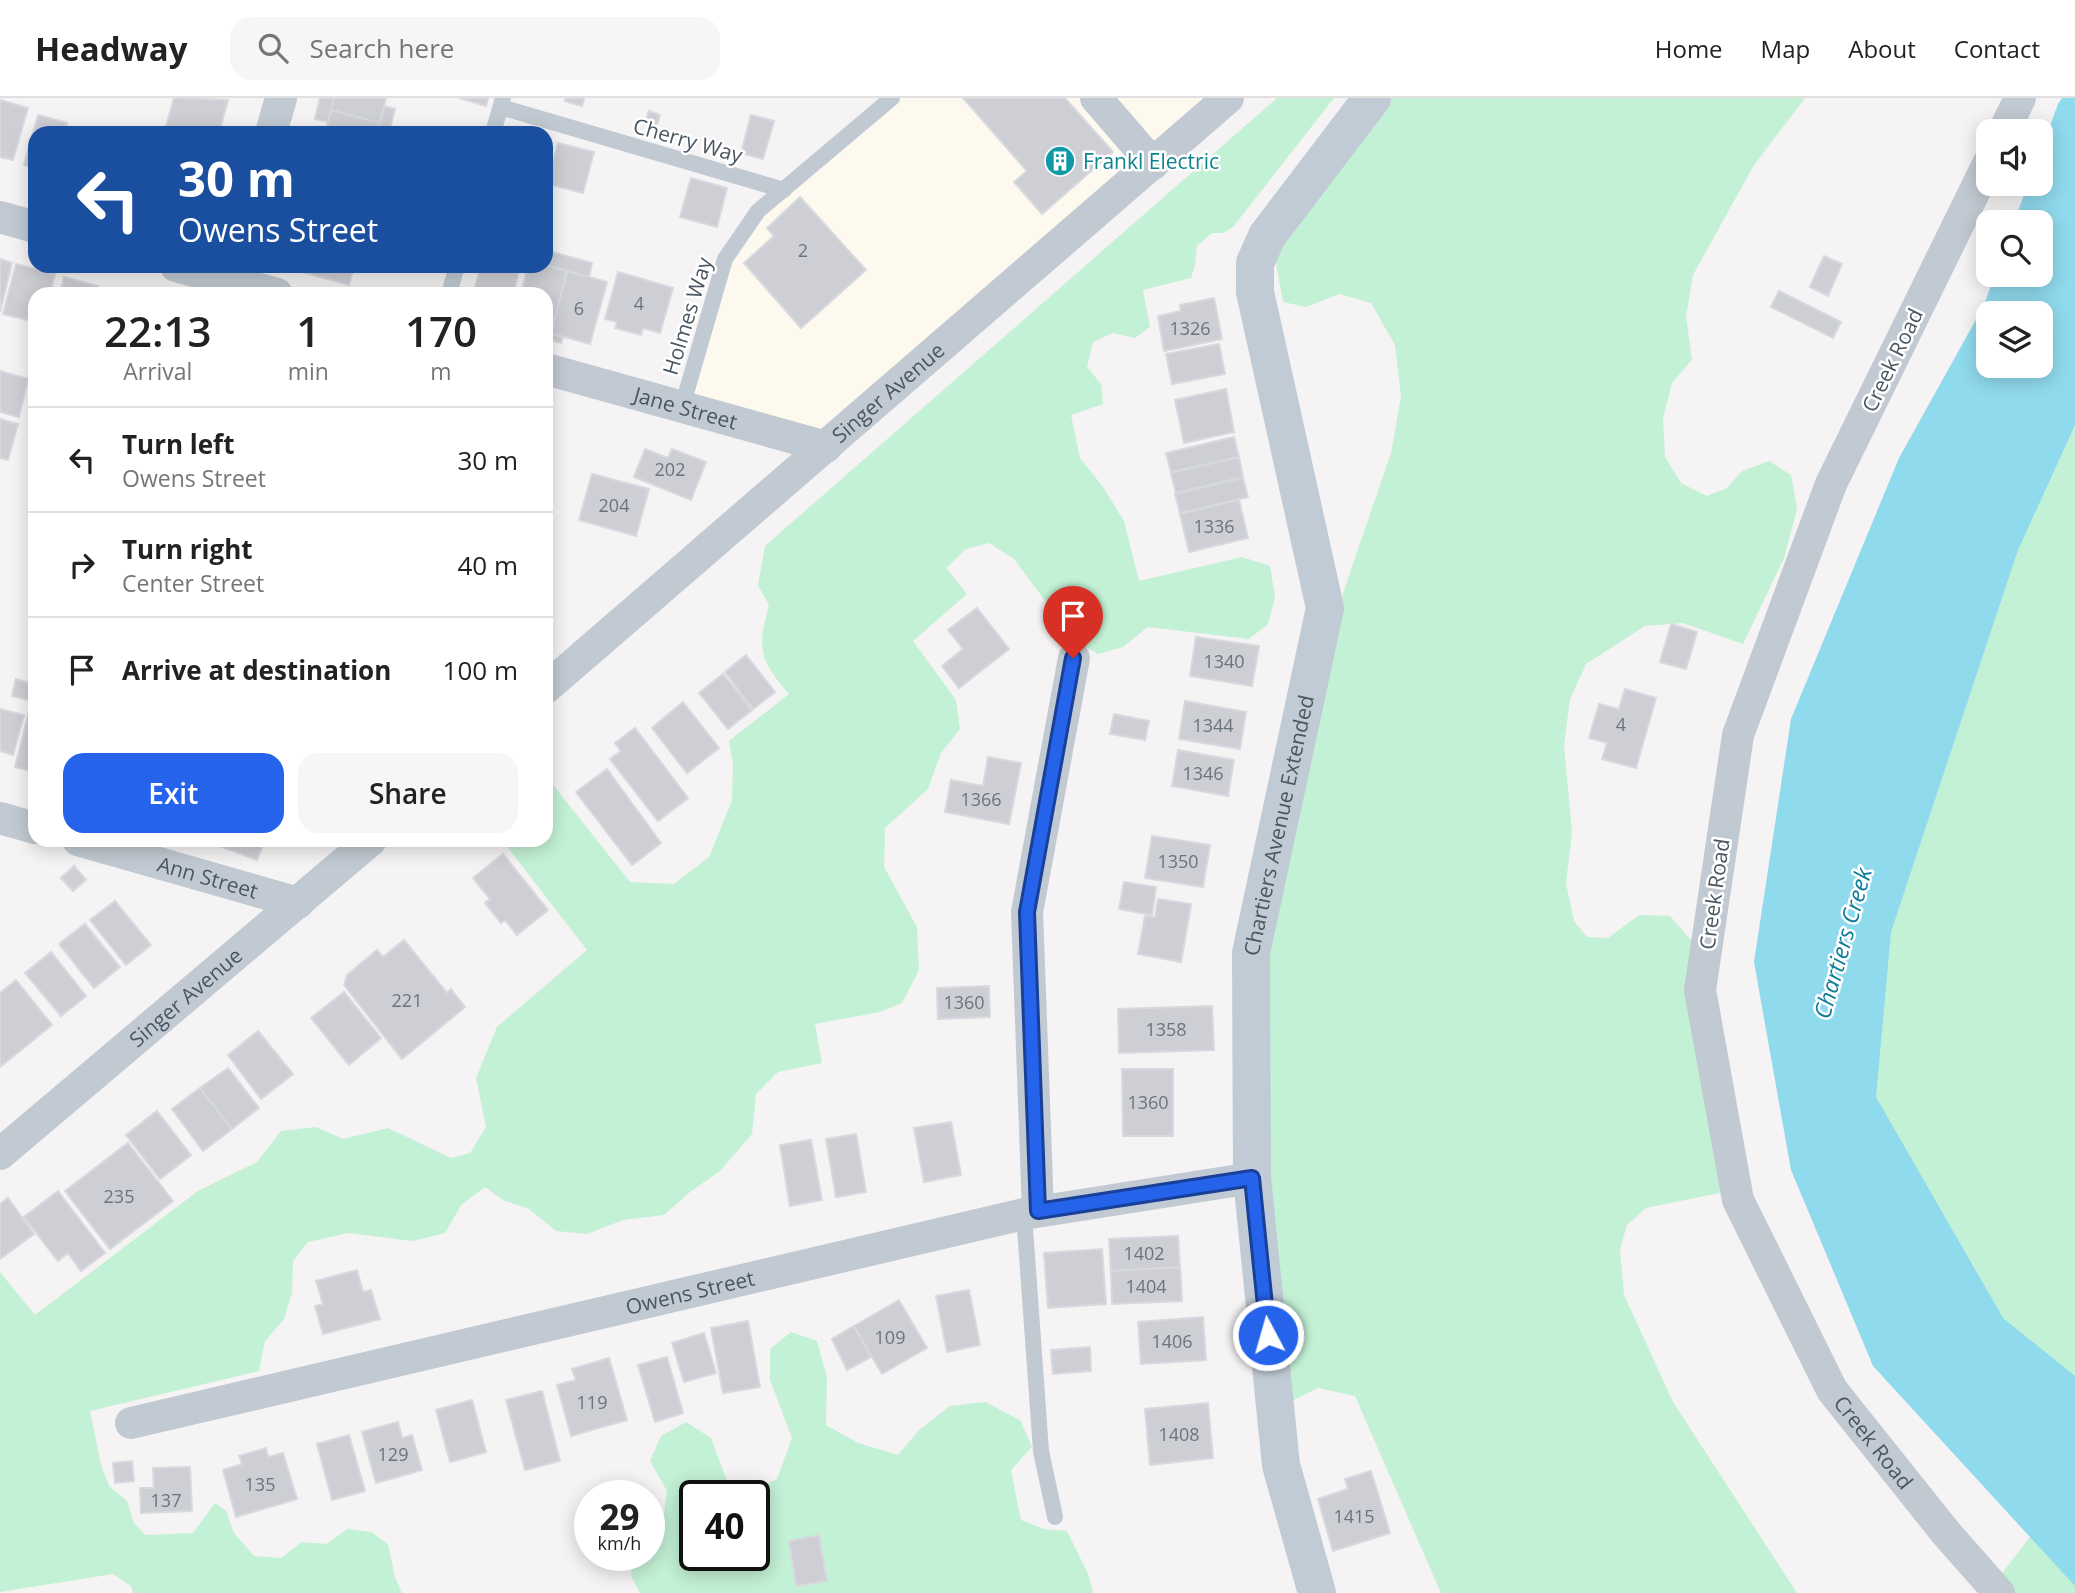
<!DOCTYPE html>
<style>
body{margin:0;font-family:"Open Sans",sans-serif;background:#f6f6f6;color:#222;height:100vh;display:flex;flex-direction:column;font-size:26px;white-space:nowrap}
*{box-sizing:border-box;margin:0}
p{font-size:23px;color:#767676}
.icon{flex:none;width:38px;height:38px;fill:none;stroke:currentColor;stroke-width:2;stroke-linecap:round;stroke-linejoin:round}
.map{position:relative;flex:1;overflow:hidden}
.panel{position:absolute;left:28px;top:189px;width:525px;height:560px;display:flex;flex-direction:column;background:#fff;border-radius:21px;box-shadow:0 4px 18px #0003}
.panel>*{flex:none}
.hud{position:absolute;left:28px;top:28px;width:525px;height:147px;border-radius:21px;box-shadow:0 4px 18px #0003;background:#1a4fa0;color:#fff;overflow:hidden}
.tools{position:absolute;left:1976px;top:21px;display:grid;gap:14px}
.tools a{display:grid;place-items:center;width:77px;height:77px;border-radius:14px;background:#fff;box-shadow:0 4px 18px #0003;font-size:35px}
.speed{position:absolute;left:574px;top:1382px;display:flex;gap:14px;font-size:35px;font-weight:700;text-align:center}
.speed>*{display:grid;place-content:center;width:91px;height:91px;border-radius:50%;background:#fff;box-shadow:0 4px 18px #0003;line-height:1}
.speed small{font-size:18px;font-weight:400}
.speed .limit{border:4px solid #111;border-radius:10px;background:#fff;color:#111}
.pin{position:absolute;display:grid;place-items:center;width:60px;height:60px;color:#fff;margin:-72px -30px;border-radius:50% 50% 50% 0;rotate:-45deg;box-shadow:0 0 7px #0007}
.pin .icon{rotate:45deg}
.me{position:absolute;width:77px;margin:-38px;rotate:354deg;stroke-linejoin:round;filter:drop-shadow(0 0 5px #0008)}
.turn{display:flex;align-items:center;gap:24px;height:147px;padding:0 35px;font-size:32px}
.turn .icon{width:91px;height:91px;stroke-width:2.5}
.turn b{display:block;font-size:49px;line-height:60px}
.eta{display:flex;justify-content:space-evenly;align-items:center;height:119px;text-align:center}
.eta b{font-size:42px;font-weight:600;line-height:49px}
.cta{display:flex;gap:14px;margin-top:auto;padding:14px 35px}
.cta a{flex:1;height:80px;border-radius:21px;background:#2563eb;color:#fff;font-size:28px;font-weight:600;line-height:80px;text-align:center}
.cta a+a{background:#f6f6f6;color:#222}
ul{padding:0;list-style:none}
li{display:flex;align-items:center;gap:21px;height:105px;padding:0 35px;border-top:2px solid #e0e0e0}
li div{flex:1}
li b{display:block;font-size:26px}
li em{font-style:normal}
header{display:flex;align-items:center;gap:42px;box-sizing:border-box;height:98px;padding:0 35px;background:#fff;border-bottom:2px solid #e0e0e0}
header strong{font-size:33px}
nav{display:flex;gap:38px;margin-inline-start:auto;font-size:24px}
.search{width:490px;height:63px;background:#f6f6f6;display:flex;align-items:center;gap:18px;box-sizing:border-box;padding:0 24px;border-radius:21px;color:#767676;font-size:26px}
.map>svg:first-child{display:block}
</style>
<header>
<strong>Headway</strong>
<div class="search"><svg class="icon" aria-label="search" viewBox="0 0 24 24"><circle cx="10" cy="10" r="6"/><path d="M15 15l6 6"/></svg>Search here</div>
<nav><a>Home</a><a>Map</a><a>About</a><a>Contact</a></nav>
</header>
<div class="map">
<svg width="2075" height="1495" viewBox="0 0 2075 1495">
<rect width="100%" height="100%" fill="#f5f3f3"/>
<!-- commercial -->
<path fill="#fdf9ef" d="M892,0H1228L826,349L682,309L725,161L758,113Z"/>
<!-- green -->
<path fill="#c3f1d5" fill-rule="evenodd" d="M1277,0H1334L1233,129L1223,135H1212L1197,148L1195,167L1191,180L1143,192L1150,229L1135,240L1113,235L1093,244L1087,269L1101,286L1103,306L1071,317L1080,360L1103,389L1124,423L1139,483L1242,459L1270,468L1275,499L1268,526L1249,541L1148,529L1123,549L1098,556L1076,544L1014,461L989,445L966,451L946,470L967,496L913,543L956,602L960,631L941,655L928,691L885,730L884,769L917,829L919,872L902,905L880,914L815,926L822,965L778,974L756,996L752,1036L720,1073L690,1094L664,1117L623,1122L587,1136L556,1133L529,1111L503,1102L485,1089L461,1107L445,1135L413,1143L348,1135L308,1144L293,1163L292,1195L284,1221L265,1243L259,1273L90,1313L101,1367L109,1388L127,1403L134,1425L145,1437L193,1435L215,1405L226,1413L234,1435L254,1458L281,1460L302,1444L327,1446L347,1431L371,1434L388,1446L395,1479L402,1495H133L131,1488L113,1476L0,1494V1174L35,1217L198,1093L257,1064L281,1033L316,1029L343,1041L388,1030L451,1060L470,1055L486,1029L476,980L497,929L587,852L502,742H546V678L630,784L674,786L709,759L732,703L733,667L729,643L789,596C759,561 757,551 769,507L758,487L765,448Z
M1383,0H1805L1754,67L1693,177L1686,219L1692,262L1672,285L1663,320L1665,359L1681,385L1707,398L1727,390L1742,373L1769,363L1791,377L1797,411L1784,460L1743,546L1683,525L1645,528L1586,566L1570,601L1564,647L1572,734L1566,785L1574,823L1587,839L1608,840L1639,817L1670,818L1691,842L1729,1093L1646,1110L1627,1127L1620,1151L1624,1197L1673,1304L1797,1495H1441L1355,1298L1318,1290L1283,1307L1265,1076V868L1341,501L1391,355L1401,299L1395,247L1371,205L1339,196L1306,209L1283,204L1276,165L1284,131Z
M2075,160V1495H1987L2075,1380L1858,1077L1924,447L2040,268Z
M791,1234L817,1243L827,1279L826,1327L858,1345L898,1357L919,1332L950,1308L985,1304L1020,1322L1032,1349L1011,1372L1021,1422L1044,1431L1067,1433L1089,1478L1093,1495H640L631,1478L633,1458H649V1431L663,1424L667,1393L650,1363L661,1338L686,1324L711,1340L727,1383L755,1391L777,1381L792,1340L770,1282V1251ZM695,1398H754V1458H695Z"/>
<!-- water -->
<path fill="#90daee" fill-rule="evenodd" d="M2062,0H2075V327L2018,452L1891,834L1876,999L2003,1220L2075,1278V1488L1873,1268L1791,1072L1754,864L1791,621L1899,360L1983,209L1995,177H2040V124H2014L2028,86H2040L2041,53L2058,6ZM1988,215H2040V268H1988Z"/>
<!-- building -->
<path fill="#cdcfd5" stroke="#d7d9de" stroke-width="2" d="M174,0L228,2L219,35H193L166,28Z
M320,0H334L328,24L315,21Z
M334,0H386L380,25L331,12Z
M459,0H488L486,8Z
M566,0H584L582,8L565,3Z
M963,0H1065L1113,54L1042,116L1014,84L1027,73Z
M0,2L28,10L13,62L0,59Z
M384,8L395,11L389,35H377Z
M331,12L380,25L377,35H325Z
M649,13L660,17L657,27L645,24Z
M38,17L67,25L64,35H35V70L24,67Z
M751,17L774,23L763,61L741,55Z
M558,45L594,54L583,95L548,86Z
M691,80L727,90L717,129L680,119Z
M800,99L866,172L801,230L744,165L774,138L767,130Z
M552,154L592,165L589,179L548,168Z
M1824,158L1842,166L1828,198L1810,189Z
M0,161L12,165L0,214Z
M16,166L55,176L50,196H35V224L3,216Z
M546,167L567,173L551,235L546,234V196H521L528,168Z
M281,168H354L349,187Z
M481,168H520L513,196H473Z
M567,173L607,184L590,246L551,235Z
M618,174L673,190L660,235L643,230L641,237L615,230L617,224L605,221Z
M64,179L98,188L96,196H60Z
M1779,193L1841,224L1833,240L1771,209Z
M1214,200L1222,241L1164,253L1158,218L1181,213L1180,207Z
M546,234L563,239L561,245L546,241Z
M1219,246L1225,276L1172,286L1166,256Z
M0,273L28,281L19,319L0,314Z
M1226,291L1234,334L1184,345L1175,302Z
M0,321L18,326L8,362L0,360Z
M1234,339L1239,359L1171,374L1166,355Z
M645,351L668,360L672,351L706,364L691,402L634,379Z
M1239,359L1243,379L1176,395L1171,375Z
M592,376L649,391L636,438L579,422Z
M1243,380L1248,399L1180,415L1175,396Z
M1239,402L1248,440L1189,454L1180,416Z
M977,510L1009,551L959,590L942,568L963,551L948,532Z
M1671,526L1697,534L1686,571L1660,564Z
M1196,539L1259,548L1252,588L1190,578Z
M746,557L775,594L753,611L725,574Z
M723,576L752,612L728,631L699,595Z
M16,581L32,586L28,602L12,598Z
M1625,591L1656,600L1636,670L1602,661L1607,645L1589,640L1599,606L1619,611Z
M33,598L35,599V674L15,669Z
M1185,603L1246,614L1240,651L1179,641Z
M683,604L719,650L687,675L652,630Z
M0,611L24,617L13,657L0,653Z
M1114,616L1149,623L1145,642L1110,636Z
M635,630L688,700L658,723L610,661L621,653L615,645Z
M1178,652L1234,662L1228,698L1172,688Z
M988,659L1021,665L1009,726L945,714L951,682L983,688Z
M607,671L661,745L632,767L576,694Z
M1152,738L1210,747L1203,789L1145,780Z
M204,742H265L257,762Z
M503,756L548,812L517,837L505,822L501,825L485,805L490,801L473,780Z
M74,768L86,782L73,793L61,780Z
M1124,784L1156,789L1152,817L1119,811Z
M1158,801L1191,806L1181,864L1138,856L1145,818L1155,819Z
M115,803L151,847L126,867L90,822Z
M85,826L120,869L94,890L59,846Z
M404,842L447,895L451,891L465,909L402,961L344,887L347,877L377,852L383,859Z
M51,854L86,898L61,918L25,875Z
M16,882L52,927L0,969V895Z
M989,888L990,919L938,921L937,890Z
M344,894L381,940L349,967L311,920Z
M1212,908L1214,952L1119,955L1118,911Z
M258,933L293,976L261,1001L228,957Z
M228,970L259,1010L232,1031L200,990Z
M1122,971H1173V1038H1123Z
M200,990L232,1031L203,1053L172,1011Z
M157,1013L191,1057L160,1081L126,1037Z
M951,1024L961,1077L924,1084L914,1030Z
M856,1036L866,1094L836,1099L826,1041Z
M811,1042L822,1102L790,1108L780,1047Z
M128,1045L173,1103L110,1151L65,1093Z
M58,1093L105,1155L81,1173L68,1155L58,1163L24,1119Z
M8,1100L34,1136L0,1161V1106Z
M1178,1138L1180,1169L1111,1173L1109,1141Z
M1102,1151L1106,1206L1048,1210L1044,1155Z
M1180,1169L1182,1203L1112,1206L1111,1173Z
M357,1172L363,1194L371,1192L380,1221L323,1236L315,1208L323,1206L316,1183Z
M969,1192L980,1247L947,1254L936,1198Z
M899,1202L927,1250L882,1276L854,1228Z
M1203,1219L1206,1262L1141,1266L1138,1224Z
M748,1223L760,1289L723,1295L711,1230Z
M854,1228L871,1259L847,1272L832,1241Z
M704,1235L716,1275L684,1284L672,1245Z
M1090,1249L1091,1273L1053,1276L1051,1252Z
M667,1259L683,1315L655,1324L638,1267Z
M609,1260L627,1322L571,1338L557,1287L576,1282L572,1271Z
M542,1293L560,1363L525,1372L506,1302Z
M472,1302L486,1354L450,1364L436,1312Z
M1208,1305L1213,1360L1150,1367L1145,1311Z
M398,1324L402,1340L412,1337L422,1372L376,1385L362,1334Z
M349,1337L365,1393L332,1402L317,1346Z
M266,1350L268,1359L283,1355L297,1401L236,1419L223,1372L242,1366L239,1358Z
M132,1363L134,1383L115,1385L113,1365Z
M190,1369L192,1413L141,1415L140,1390H154L153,1370Z
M1371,1373L1390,1435L1333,1453L1318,1401L1348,1391L1345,1381Z
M819,1437L827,1483L796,1488L789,1443Z"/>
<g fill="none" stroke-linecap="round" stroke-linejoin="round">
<!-- lane -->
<path stroke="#c1cad2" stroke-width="16" d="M501,9L784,92
M493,35L503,0
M449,196L457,168
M682,309L725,161L758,113L892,0
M1024,1116L1041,1353L1055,1419"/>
<!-- street -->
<g stroke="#c1cad2" stroke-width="32">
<path d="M1096,0L1153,66"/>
<path d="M2004,33L2020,0"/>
<path d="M271,35L281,0"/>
<path id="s1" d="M1988,66L1831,386L1738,637L1700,892L1738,1102L1832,1292L1946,1435L1999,1495"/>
<path d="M0,119L35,129"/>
<path d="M176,168L277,196"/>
<path id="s2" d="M546,271L826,349"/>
<path id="s3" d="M546,590L1228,0"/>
<path d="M0,720L35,730"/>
<path id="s4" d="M78,742L298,805"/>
<path id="s5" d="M0,1056L371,742"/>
<path d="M1038,1113L1027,814L1074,560"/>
<path id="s6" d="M131,1325L1024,1116L1252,1080"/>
</g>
<!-- secondary -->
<path stroke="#c1cbd6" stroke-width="38" id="s7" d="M1317,1495L1281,1367L1252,1080L1251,855L1325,510L1255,194V165L1267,138L1372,0"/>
</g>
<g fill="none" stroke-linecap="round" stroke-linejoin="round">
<!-- route casing -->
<g stroke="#184099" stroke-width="18">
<path id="route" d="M1073,560L1027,814L1038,1113L1252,1080L1268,1237"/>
</g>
<!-- route -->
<use href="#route" stroke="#2563eb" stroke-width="12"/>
</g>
<!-- icons -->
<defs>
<g id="building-disc" transform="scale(1.575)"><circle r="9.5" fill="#0f9aa8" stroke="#fff"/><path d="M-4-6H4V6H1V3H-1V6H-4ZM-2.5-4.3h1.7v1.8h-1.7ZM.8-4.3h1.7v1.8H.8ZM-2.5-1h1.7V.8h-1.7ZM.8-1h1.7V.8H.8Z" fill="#fff"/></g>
</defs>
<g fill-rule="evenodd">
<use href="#building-disc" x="1060" y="63"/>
</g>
<g text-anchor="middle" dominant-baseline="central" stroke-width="5" stroke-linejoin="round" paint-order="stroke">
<!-- number labels -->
<g font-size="18" fill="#6b747e">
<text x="803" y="152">2</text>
<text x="639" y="205">4</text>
<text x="579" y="210">6</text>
<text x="1190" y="230">1326</text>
<text x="670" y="371">202</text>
<text x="614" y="407">204</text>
<text x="1214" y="428">1336</text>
<text x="1224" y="563">1340</text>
<text x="1621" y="626">4</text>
<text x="1213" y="627">1344</text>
<text x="1203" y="675">1346</text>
<text x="981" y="701">1366</text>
<text x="1178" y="763">1350</text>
<text x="407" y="902">221</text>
<text x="964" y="904">1360</text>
<text x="1166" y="931">1358</text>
<text x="1148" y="1004">1360</text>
<text x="119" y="1098">235</text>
<text x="1144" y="1155">1402</text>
<text x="1146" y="1188">1404</text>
<text x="890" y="1239">109</text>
<text x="1172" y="1243">1406</text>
<text x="592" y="1304">119</text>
<text x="1179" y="1336">1408</text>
<text x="393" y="1356">129</text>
<text x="260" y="1386">135</text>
<text x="166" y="1402">137</text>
<text x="1354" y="1418">1415</text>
</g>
<!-- street labels -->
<g font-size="21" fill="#4a5661" stroke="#fff">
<text transform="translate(688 42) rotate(16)">Cherry Way</text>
<text transform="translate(687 218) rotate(-73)">Holmes Way</text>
<text transform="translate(1892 262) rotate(-64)">Creek Road</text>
<text stroke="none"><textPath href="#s3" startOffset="452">Singer Avenue</textPath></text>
<text stroke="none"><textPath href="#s2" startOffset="145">Jane Street</textPath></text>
<text stroke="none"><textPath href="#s7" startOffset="777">Chartiers Avenue Extended</textPath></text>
<text stroke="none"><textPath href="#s4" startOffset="135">Ann Street</textPath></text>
<text transform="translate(1714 796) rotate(-82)">Creek Road</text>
<text stroke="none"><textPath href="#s5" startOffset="243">Singer Avenue</textPath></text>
<text stroke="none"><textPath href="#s6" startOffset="574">Owens Street</textPath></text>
<text stroke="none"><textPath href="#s1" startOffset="1374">Creek Road</textPath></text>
</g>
<!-- culture labels -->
<g font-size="21" fill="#0d838f" stroke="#fff" text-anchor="start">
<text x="1083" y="63">Frankl Electric</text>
</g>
<!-- water labels -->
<g font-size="23" font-style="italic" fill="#0c7c9b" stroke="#fff">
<text transform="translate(1842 845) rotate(-74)">Chartiers Creek</text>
</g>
</g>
</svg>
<div class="tools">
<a><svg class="icon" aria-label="sound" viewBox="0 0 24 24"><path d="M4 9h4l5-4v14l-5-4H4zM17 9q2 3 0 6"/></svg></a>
<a><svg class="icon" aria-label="search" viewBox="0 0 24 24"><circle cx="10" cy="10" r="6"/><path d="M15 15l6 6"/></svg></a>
<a><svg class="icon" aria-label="layers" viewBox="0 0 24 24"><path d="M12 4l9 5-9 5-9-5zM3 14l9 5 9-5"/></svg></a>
</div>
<div class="speed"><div>29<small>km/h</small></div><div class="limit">40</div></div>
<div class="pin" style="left:1073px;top:560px;background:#d93025"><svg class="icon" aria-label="arrive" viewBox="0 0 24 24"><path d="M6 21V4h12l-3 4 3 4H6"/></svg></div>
<svg class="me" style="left:1268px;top:1237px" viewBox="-20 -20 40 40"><circle r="17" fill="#2563eb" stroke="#fff" stroke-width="3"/><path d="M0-11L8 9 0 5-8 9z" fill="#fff"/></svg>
<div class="hud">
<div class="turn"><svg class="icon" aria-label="left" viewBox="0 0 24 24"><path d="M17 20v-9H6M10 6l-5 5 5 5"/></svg><div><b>30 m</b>Owens Street</div></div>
</div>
<section class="panel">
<div class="eta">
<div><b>22:13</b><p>Arrival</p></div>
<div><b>1</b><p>min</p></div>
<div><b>170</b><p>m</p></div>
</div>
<ul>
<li><svg class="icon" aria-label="left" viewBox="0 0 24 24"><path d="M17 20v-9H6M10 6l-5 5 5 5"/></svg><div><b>Turn left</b><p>Owens Street</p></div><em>30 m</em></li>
<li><svg class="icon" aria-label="right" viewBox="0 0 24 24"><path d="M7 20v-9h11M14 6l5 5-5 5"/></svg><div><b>Turn right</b><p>Center Street</p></div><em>40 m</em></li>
<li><svg class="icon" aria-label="arrive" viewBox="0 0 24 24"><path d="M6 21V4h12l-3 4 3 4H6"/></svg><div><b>Arrive at destination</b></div><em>100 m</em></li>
</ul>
<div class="cta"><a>Exit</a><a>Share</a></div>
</section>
</div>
